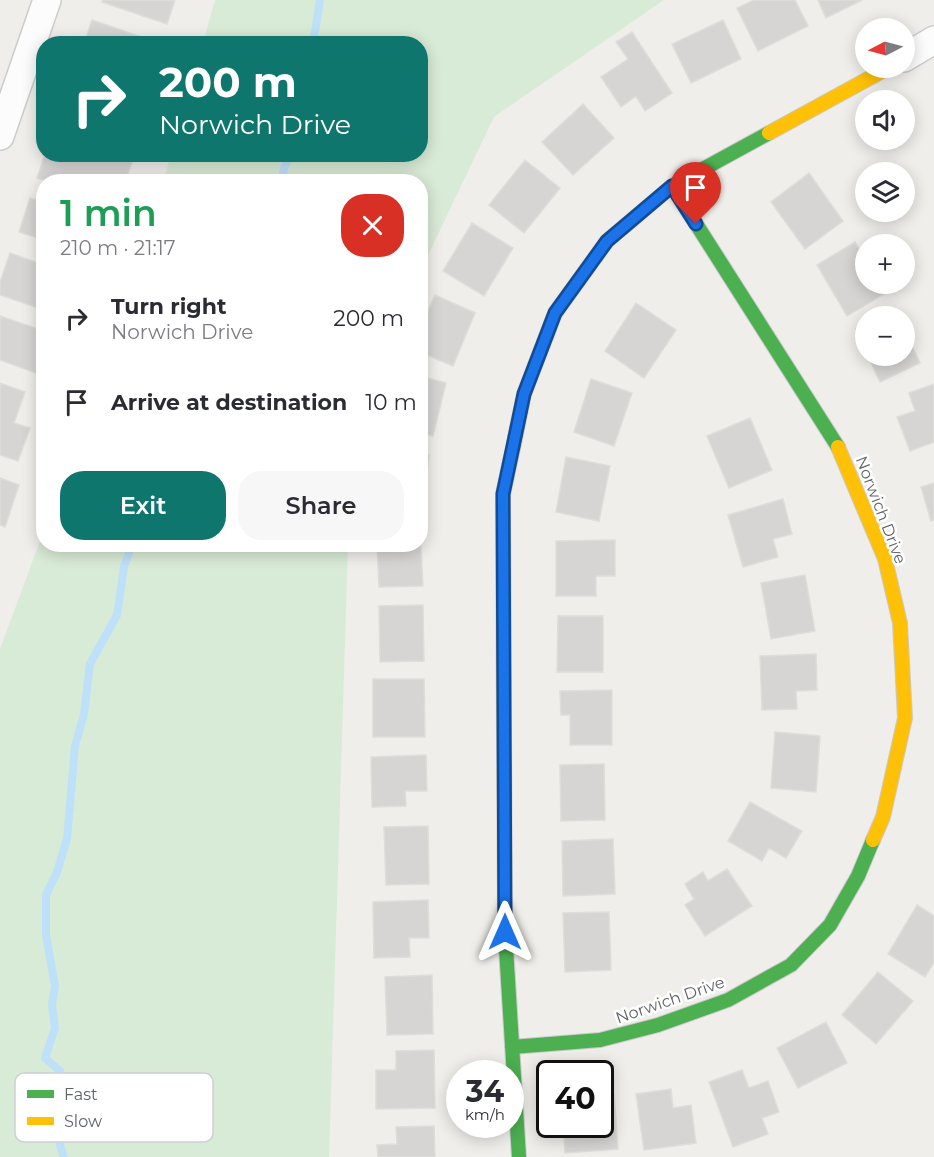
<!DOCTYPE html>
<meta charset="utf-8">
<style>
body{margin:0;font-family:Montserrat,sans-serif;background:#f7f7f7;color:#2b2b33;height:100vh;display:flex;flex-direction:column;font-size:22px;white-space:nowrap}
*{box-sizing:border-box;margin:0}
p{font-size:20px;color:#7c7c81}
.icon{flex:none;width:33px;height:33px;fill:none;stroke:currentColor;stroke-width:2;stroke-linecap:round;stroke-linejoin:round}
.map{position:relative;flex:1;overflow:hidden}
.panel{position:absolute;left:36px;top:174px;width:392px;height:378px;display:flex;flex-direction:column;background:#fff;border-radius:24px;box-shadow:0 3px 15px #0003}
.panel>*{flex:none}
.hud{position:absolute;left:36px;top:36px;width:392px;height:126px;border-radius:24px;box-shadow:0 3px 15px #0003;background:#0f766e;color:#fff;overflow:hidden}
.needle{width:39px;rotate:264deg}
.buttons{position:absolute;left:855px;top:18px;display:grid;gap:12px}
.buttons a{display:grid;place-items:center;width:60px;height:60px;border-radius:50%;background:#fff;box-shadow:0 3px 15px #0003;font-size:30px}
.speed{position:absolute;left:446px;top:1060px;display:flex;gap:12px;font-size:30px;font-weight:700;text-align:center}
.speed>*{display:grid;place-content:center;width:78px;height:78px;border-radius:50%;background:#fff;box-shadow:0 3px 15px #0003;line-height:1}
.speed small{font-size:15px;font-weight:400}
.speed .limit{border:3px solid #111;border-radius:9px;background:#fff;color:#111}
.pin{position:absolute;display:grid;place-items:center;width:51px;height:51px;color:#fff;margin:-62px -26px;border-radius:50% 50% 50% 0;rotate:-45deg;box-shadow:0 0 6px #0007}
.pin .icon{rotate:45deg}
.me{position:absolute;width:66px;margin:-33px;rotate:0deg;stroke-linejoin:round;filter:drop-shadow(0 0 4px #0008)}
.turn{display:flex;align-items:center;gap:21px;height:126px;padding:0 24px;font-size:27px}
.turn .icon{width:78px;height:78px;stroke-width:2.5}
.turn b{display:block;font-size:42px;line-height:51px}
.round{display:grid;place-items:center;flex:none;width:63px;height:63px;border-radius:24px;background:#f7f7f7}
.headline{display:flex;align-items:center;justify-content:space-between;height:102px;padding:0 24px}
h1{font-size:36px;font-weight:600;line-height:45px;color:#1e9e55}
.primary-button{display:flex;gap:12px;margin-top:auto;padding:12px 24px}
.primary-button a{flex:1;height:69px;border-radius:24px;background:#0f766e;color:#fff;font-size:24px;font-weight:600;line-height:69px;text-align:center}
.primary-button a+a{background:#f7f7f7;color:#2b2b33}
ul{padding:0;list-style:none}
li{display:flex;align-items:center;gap:18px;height:84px;padding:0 24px}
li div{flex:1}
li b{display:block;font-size:22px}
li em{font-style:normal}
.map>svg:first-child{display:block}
</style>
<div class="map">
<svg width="934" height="1157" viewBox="0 0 934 1157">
<rect width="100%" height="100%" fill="#efeeea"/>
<!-- green -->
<path fill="#d8ebd6" d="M215,0H664L494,117L420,272V182L163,181L171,155L420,154V44L203,43Z
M43,533L44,544L348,545L329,1157H0V649Z"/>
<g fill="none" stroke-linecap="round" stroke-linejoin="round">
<!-- stream -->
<path stroke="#bfe0f9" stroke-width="8" d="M313,44L320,0
M280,182L289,154
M64,1157C53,1125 51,1117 66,1086L60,1071L45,1058L55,1028L52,1005L55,986L46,935V895L57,872L67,839L75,746L84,714L90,664L117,615L124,567L132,544"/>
</g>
<!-- building -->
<path fill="#d6d5d3" stroke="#deddd9" stroke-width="1.5" d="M103,0H175L167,24L102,2Z
M754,0H795L808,26L758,51L737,8Z
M818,0H862L826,18Z
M92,20L159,43V44H84Z
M723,20L741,59L691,83L672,44Z
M632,32L672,93L645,111L636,96L621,107L601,77L628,59L616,42Z
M583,104L614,138L573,175L542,142Z
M45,154H107L132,162L125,182H50L37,178Z
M525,160L560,188L524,233L489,205Z
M809,173L843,221L805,249L771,202Z
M30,198L44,202V240L19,232Z
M472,223L513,248L484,296L443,271Z
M855,242L866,261V284H878L884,294L847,316L817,265Z
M10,253L44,265V310L0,295V282Z
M435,295L475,313L453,366L420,352V330Z
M636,303L676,330L644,378L605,351Z
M0,316L44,331V362L39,374L0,360Z
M866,325V351L856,329Z
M904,329L920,363L880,382L868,356H904Z
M420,376L446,383L433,436L420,433Z
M591,379L632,393L614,446L574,432Z
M0,383L25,392L14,423L30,428L18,461L0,455Z
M934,384V442L910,451L897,417L915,411L909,393Z
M750,418L772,470L729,488L707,436Z
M420,454L429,455L423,511L420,510Z
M566,457L610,466L599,521L556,512Z
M0,478L19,485L5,527L0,525Z
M934,483V520L931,521L921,487Z
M783,499L792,534L773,539L778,557L743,567L728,515Z
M420,530L423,586L379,587L377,544H420Z
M615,540V576H596V596H556V541Z
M805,575L815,631L771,639L761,583Z
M423,605L424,661L380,662L379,606Z
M558,616H603V672H557Z
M816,654L817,690L796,691L797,709L762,710L760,656Z
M373,679H424L425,737H373Z
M612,690V745H570V715H561L560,691Z
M775,732L820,736L816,792L771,788Z
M426,755L427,791H405L406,806L372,807L371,757Z
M604,764L605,820L561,821L560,765Z
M750,802L802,831L786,858L769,848L762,861L728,841Z
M428,826L429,884L386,885L384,827Z
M613,839L615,894L563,896L562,841Z
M727,869L752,906L705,936L685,905L694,899L685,884L703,872L708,881Z
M428,900L429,938H409L410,957L374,958L373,902Z
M917,905L934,916V962L925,977L888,954Z
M609,912L611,970L565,972L563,913Z
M878,972L913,1001L876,1044L842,1015Z
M432,975L433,1034L387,1035L385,977Z
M826,1022L847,1063L798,1088L777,1048Z
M434,1050L435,1108L376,1109V1070H396V1051Z
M742,1070L749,1088L768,1081L779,1112L762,1118L768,1134L733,1147L709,1082Z
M671,1089L673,1108L691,1105L696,1143L644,1150L636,1094Z
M614,1095L618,1149L565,1153L563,1125H600V1096Z
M434,1126L435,1157H378L377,1145L397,1144L396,1127Z"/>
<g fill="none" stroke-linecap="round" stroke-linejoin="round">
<!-- street casing -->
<g stroke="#cbcccc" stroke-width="30">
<path id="street" d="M904,58L934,40
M0,136L47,0"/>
</g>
<!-- fast casing -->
<g stroke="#cacacb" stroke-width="16">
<path id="fast" d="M672,186L838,447
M513,448L524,394L555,313L607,241L672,186L769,133
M504,736L505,932L519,1157
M512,1047L600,1040L658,1025L728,1000L791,965L830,925L858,876L873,840"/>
</g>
<!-- slow casing -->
<g stroke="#cacacb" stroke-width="16">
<path id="slow" d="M769,133L888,68
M838,447L885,559L900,623L905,718L883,817L873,840
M504,736L503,494L513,448"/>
</g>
<!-- street -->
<use href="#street" stroke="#fdfcfc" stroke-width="27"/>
<!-- fast -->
<use href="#fast" stroke="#4caf50" stroke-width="14"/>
<!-- slow -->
<use href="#slow" stroke="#ffc107" stroke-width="14"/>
</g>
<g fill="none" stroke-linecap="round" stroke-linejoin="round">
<!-- route casing -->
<g stroke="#114b97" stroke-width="15">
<path id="route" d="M505,932L503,494L524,394L555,313L607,241L672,186L696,224"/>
</g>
<!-- route -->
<use href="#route" stroke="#1a73e8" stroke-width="10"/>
</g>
<g text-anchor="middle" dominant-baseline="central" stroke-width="5" stroke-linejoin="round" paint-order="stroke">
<!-- street labels -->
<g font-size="16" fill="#5f6368" stroke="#fff">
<text transform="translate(881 510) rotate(69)">Norwich Drive</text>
<text transform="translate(670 1000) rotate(-19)">Norwich Drive</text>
</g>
</g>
<!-- legend -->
<rect x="15" y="1073" width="198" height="69" rx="9" fill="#fff" stroke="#cfd0d2" stroke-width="1.5"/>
<rect x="27" y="1090" width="27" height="8" fill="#4caf50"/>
<rect x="27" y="1117" width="27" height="8" fill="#ffc107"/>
<g font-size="16" fill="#5f6368">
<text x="64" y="1100">Fast</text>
<text x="64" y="1127">Slow</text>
</g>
</svg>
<div class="buttons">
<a><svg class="needle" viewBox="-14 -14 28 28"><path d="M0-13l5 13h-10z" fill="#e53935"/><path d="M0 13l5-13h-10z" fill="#7c7c81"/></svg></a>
<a><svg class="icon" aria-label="sound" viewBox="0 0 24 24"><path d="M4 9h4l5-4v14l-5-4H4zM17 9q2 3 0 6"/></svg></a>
<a><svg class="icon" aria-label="layers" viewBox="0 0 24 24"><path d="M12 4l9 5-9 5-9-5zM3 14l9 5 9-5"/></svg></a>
<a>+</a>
<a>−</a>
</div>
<div class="speed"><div>34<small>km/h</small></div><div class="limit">40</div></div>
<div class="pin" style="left:696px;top:224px;background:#d93025"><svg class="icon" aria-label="arrive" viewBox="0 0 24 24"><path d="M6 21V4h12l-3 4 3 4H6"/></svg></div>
<svg class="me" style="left:505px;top:932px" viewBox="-20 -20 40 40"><path d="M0-17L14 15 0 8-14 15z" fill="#1a73e8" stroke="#fff" stroke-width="4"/></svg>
<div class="hud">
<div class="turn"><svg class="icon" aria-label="right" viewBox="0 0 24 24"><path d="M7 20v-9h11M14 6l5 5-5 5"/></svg><div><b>200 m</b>Norwich Drive</div></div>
</div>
<section class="panel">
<div class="headline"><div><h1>1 min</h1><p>210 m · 21:17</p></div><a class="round" style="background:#d93025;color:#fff"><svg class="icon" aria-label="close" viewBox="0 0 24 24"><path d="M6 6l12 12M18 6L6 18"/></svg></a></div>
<ul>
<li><svg class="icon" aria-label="right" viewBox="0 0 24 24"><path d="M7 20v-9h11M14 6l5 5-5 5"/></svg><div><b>Turn right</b><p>Norwich Drive</p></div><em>200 m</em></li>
<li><svg class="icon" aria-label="arrive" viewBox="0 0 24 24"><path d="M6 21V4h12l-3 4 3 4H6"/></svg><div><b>Arrive at destination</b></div><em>10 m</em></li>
</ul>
<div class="primary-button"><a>Exit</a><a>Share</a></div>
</section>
</div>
